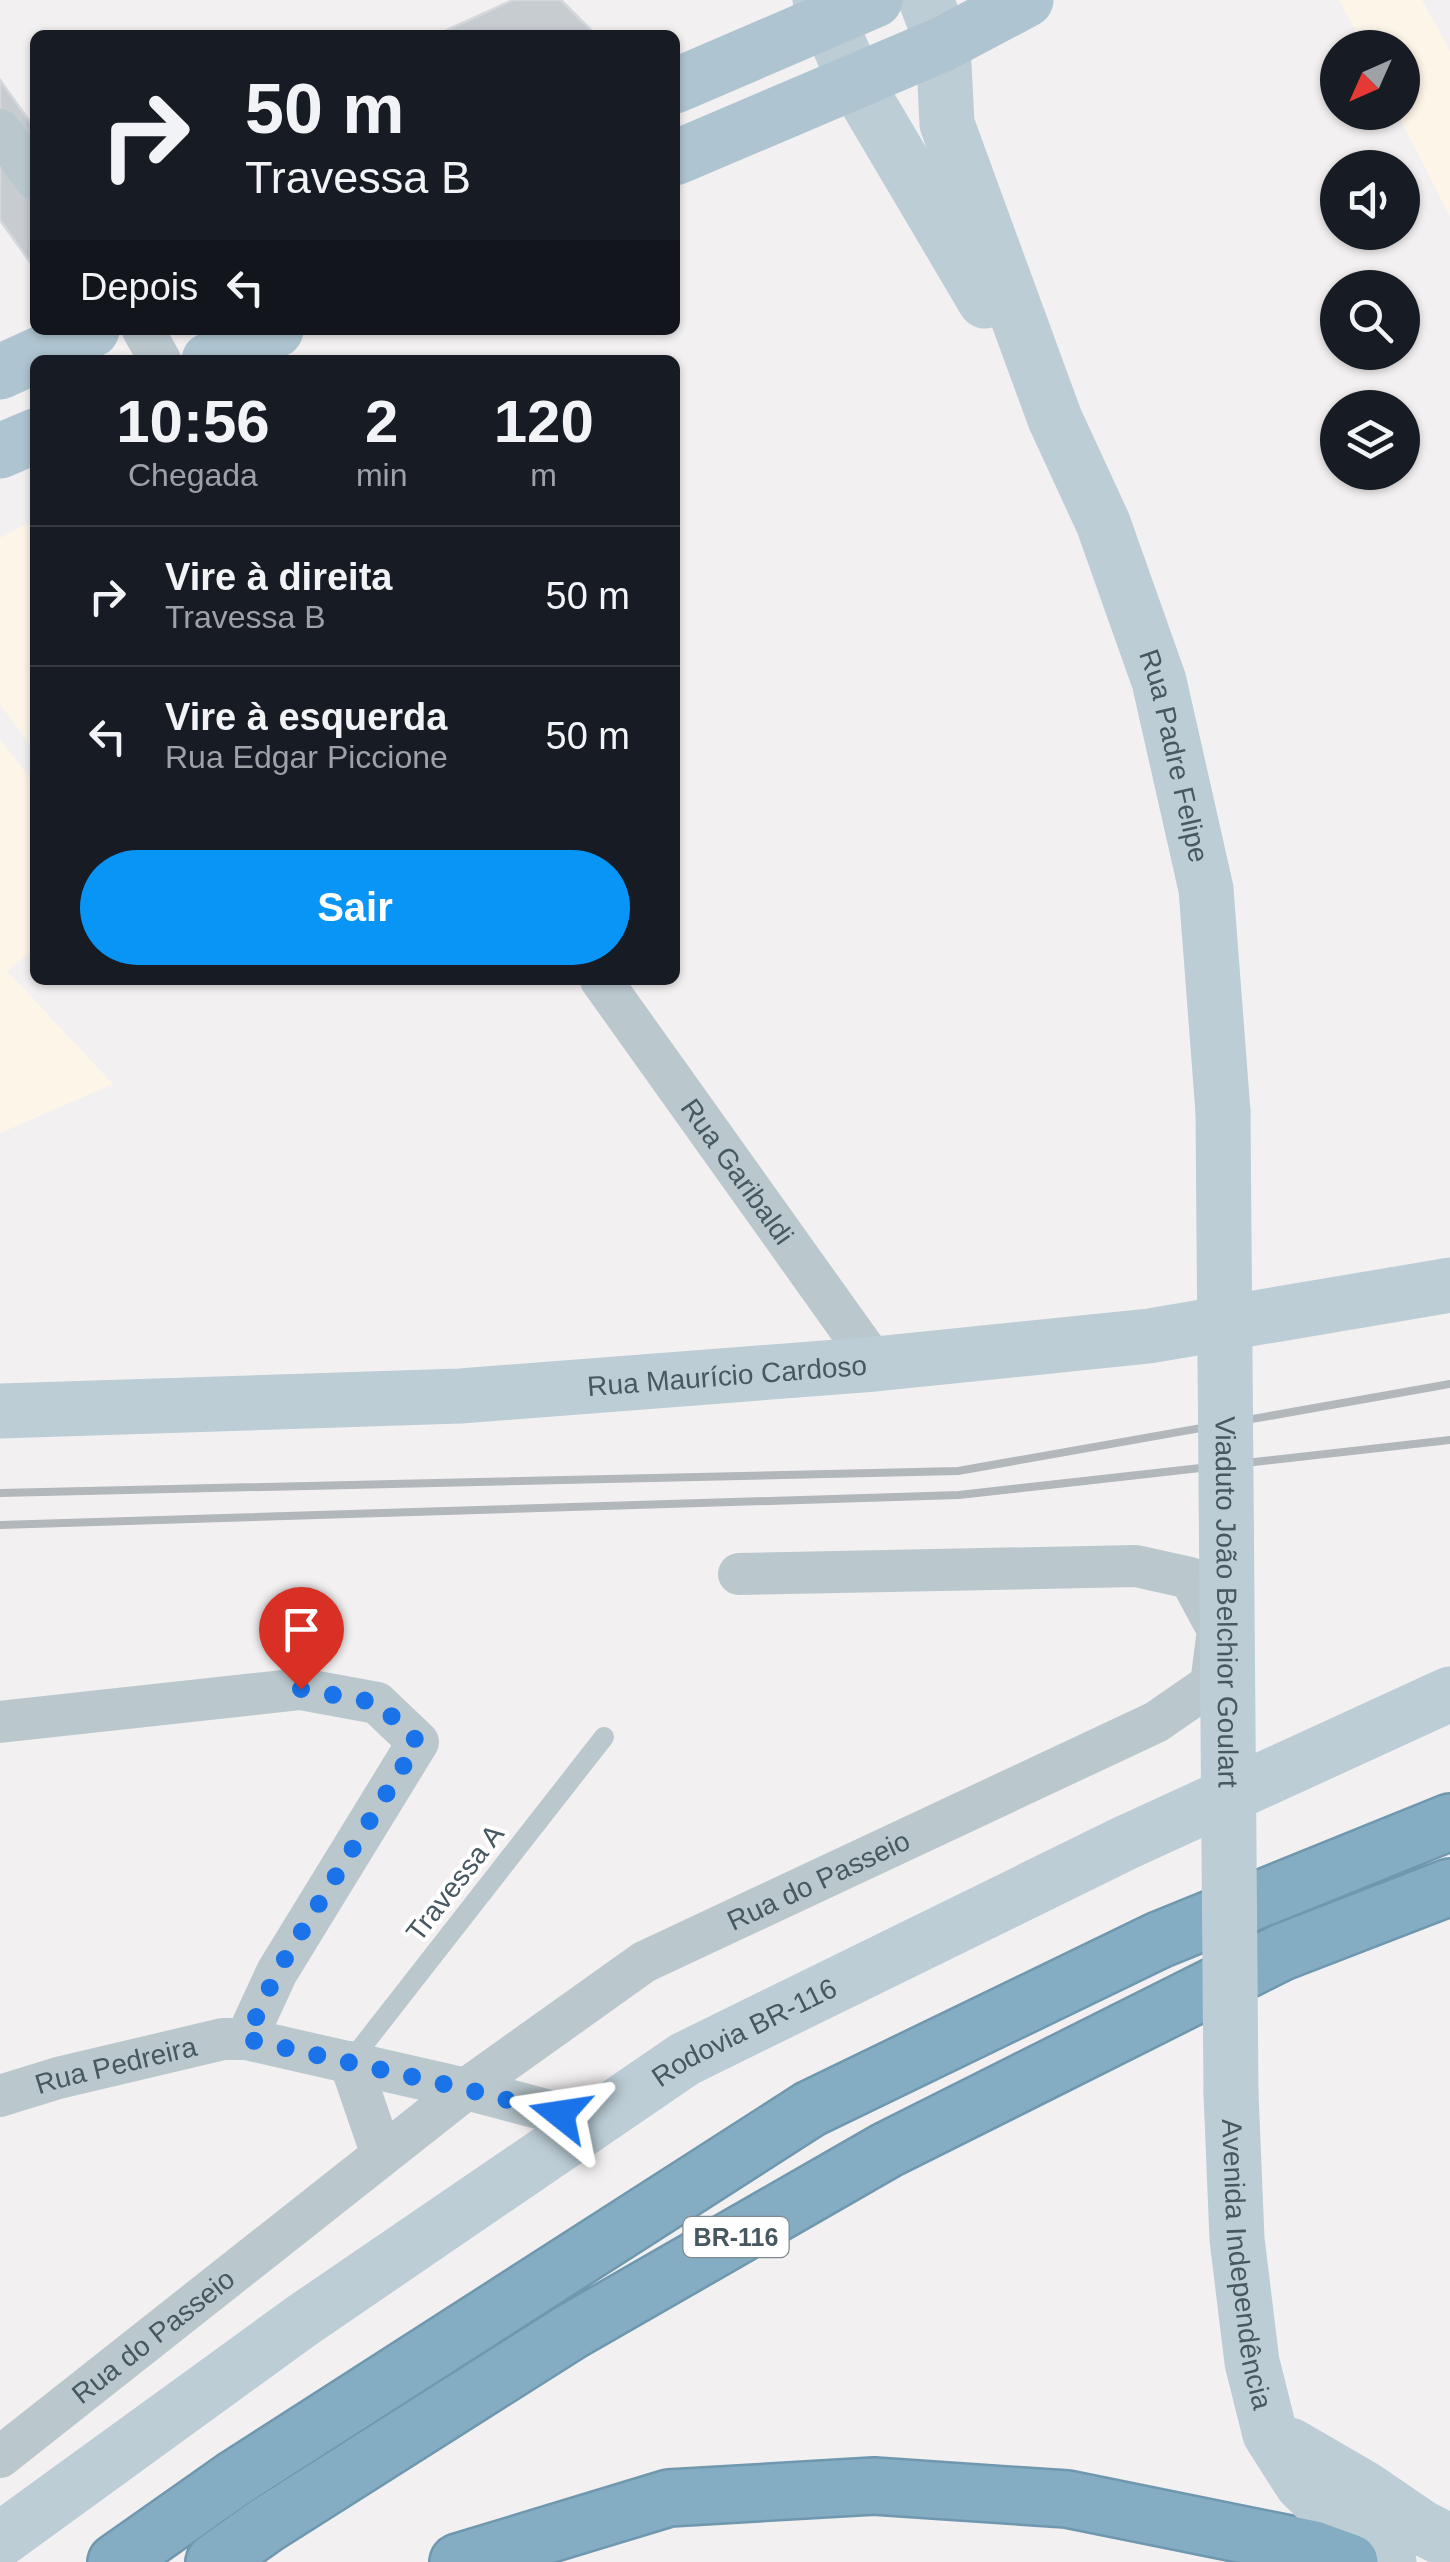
<!DOCTYPE html>
<html lang="pt">
<meta charset="utf-8">
<style>
body{margin:0;font-family:Arial,sans-serif;background:#20242c;color:#f1f3f6;height:100vh;display:flex;flex-direction:column;font-size:38px;white-space:nowrap}
*{box-sizing:border-box;margin:0}
p{font-size:32px;color:#9ea1a6}
.icon{flex:none;width:55px;height:55px;fill:none;stroke:currentColor;stroke-width:2;stroke-linecap:round;stroke-linejoin:round}
.map{position:relative;flex:1;overflow:hidden}
.drawer{position:absolute;left:30px;top:355px;width:650px;height:630px;display:flex;flex-direction:column;background:#171b24;border-radius:15px;box-shadow:0 2px 8px #0004}
.drawer>*{flex:none}
.hud{position:absolute;left:30px;top:30px;width:650px;height:305px;border-radius:15px;box-shadow:0 2px 8px #0004;background:#171b24;color:#f1f3f6;overflow:hidden}
.needle{width:65px;rotate:225deg}
.tools{position:absolute;left:1320px;top:30px;display:grid;gap:20px}
.tools a{display:grid;place-items:center;width:100px;height:100px;border-radius:50%;background:#171b24;box-shadow:0 2px 8px #0004;font-size:50px}
.pin{position:absolute;display:grid;place-items:center;width:85px;height:85px;color:#fff;margin:-102px -42px;border-radius:50% 50% 50% 0;rotate:-45deg;box-shadow:0 0 10px #0007}
.pin .icon{rotate:45deg}
.me{position:absolute;width:110px;margin:-55px;rotate:285deg;stroke-linejoin:round;filter:drop-shadow(0 0 8px #0008)}
.turn{display:flex;align-items:center;gap:35px;height:210px;padding:0 50px;font-size:45px}
.turn .icon{width:130px;height:130px;stroke-width:2.5}
.turn b{display:block;font-size:70px;line-height:85px}
.then{display:flex;align-items:center;height:95px;padding:0 50px;background:#0003;gap:20px;font-size:38px}
.eta{display:flex;justify-content:space-evenly;align-items:center;height:170px;text-align:center}
.eta b{font-size:60px;font-weight:600;line-height:70px}
.cta{display:flex;gap:20px;margin-top:auto;padding:20px 50px}
.cta a{flex:1;height:115px;border-radius:60px;background:#0895f5;color:#fff;font-size:40px;font-weight:600;line-height:115px;text-align:center}
ul{padding:0;list-style:none}
li{display:flex;align-items:center;gap:30px;height:140px;padding:0 50px;border-top:2px solid #363941}
li div{flex:1}
li b{display:block;font-size:38px}
li em{font-style:normal}
.map>svg:first-child{display:block}
</style>
<div class="map">
<svg width="1450" height="2562" viewBox="0 0 1450 2562">
<rect width="100%" height="100%" fill="#f3f0f1"/>
<!-- commercial -->
<path fill="#fef5e9" d="M1339,0H1422L1450,51V216L1397,113L1402,112V48L1364,47Z
M35,520V752L0,704V538Z
M0,740L35,784V948L7,971L113,1084L0,1133Z"/>
<!-- building -->
<path fill="#c7ccd0" stroke="#d4d8dc" stroke-width="2.5" d="M513,0H561L596,35H436Z
M0,80L35,129V269L0,220Z"/>
<g fill="none" stroke-linecap="round" stroke-linejoin="round">
<!-- highway casing -->
<g stroke="#6f98af" stroke-width="60">
<path id="highway" d="M116,2562L234,2479L810,2109L1159,1940L1450,1822
M214,2562L266,2525L572,2331L887,2150L1282,1952L1450,1887
M458,2562L669,2498L874,2486L1067,2499L1314,2549L1350,2562"/>
</g>
<!-- lane -->
<path stroke="#bac8ce" stroke-width="20" d="M350,2062L604,1737"/>
<!-- street -->
<g stroke="#bac8ce" stroke-width="42">
<path d="M0,130L35,179"/>
<path d="M143,330L160,360"/>
<path id="s1" d="M601,980L875,1364"/>
<path d="M0,1722L301,1689L377,1703L418,1742L277,1972L246,2039"/>
<path d="M350,2062L382,2155"/>
<path id="s2" d="M0,2096L58,2078L223,2039H246L466,2089L591,2122"/>
<path id="s3" d="M0,2457L466,2089L644,1962L1156,1722L1211,1684L1218,1630L1190,1578L1136,1566L739,1574"/>
</g>
<!-- secondary -->
<g stroke="#bccdd6" stroke-width="55">
<path d="M820,0L855,81L985,301"/>
<path id="s4" d="M926,0L943,44L947,124L1055,419L1103,523L1159,681L1206,889L1223,1112"/>
<path id="s5" d="M0,1411L460,1396L875,1364L1149,1336L1450,1285"/>
<path id="s6" d="M1231,2093L1237,2239L1252,2362L1270,2434L1302,2484L1367,2548L1389,2562"/>
<path d="M1290,2445L1364,2488L1421,2527L1450,2542"/>
<path id="s7" d="M0,2540L303,2320L685,2059L1125,1843L1450,1694"/>
</g>
<!-- primary -->
<path stroke="#aec5d1" stroke-width="55" d="M675,86L875,0
M675,158L943,44L1026,0
M209,360L276,330
M0,372L92,330
M0,451L35,436"/>
<!-- highway -->
<use href="#highway" stroke="#84adc3" stroke-width="55"/>
<!-- rail -->
<path stroke="#b2b7bb" stroke-width="8" d="M0,1493L958,1471L1450,1384
M0,1525L959,1495L1450,1440"/>
<!-- secondary-bridge -->
<path stroke="#bccdd6" stroke-width="55" id="s8" d="M1223,1112L1231,2093"/>
</g>
<g fill="none" stroke-linecap="round" stroke-linejoin="round">
<!-- route -->
<path stroke="#1a73e8" stroke-width="18" stroke-dasharray="0 32.4" d="M301,1689L378,1703L418,1742L277,1972L246,2039L466,2089L560,2114"/>
</g>
<g text-anchor="middle" dominant-baseline="central" stroke-width="8" stroke-linejoin="round" paint-order="stroke">
<!-- shield labels -->
<rect fill="#fff" stroke="#7e8a90" stroke-width="2.5" x="683.5" y="2217" width="105" height="40" rx="8"/>
<g font-size="25" font-weight="bold" fill="#465860">
<text x="736" y="2237">BR-116</text>
</g>
<!-- street labels -->
<g font-size="28" fill="#465860" stroke="#fff">
<text stroke="none"><textPath href="#s4" startOffset="800">Rua Padre Felipe</textPath></text>
<text stroke="none"><textPath href="#s1" startOffset="235">Rua Garibaldi</textPath></text>
<text stroke="none"><textPath href="#s5" startOffset="728">Rua Maurício Cardoso</textPath></text>
<text stroke="none"><textPath href="#s8" startOffset="490">Viaduto João Belchior Goulart</textPath></text>
<text stroke="none"><textPath href="#s3" startOffset="1005">Rua do Passeio</textPath></text>
<text transform="translate(455 1883) rotate(-52)">Travessa A</text>
<text stroke="none"><textPath href="#s7" startOffset="902">Rodovia BR-116</textPath></text>
<text stroke="none"><textPath href="#s2" startOffset="120">Rua Pedreira</textPath></text>
<text stroke="none"><textPath href="#s6" startOffset="172">Avenida Independência</textPath></text>
<text stroke="none"><textPath href="#s3" startOffset="195">Rua do Passeio</textPath></text>
</g>
</g>
</svg>
<div class="tools">
<a><svg class="needle" viewBox="-14 -14 28 28"><path d="M0-13l5 13h-10z" fill="#e53935"/><path d="M0 13l5-13h-10z" fill="#9ea1a6"/></svg></a>
<a><svg class="icon" aria-label="sound" viewBox="0 0 24 24"><path d="M4 9h4l5-4v14l-5-4H4zM17 9q2 3 0 6"/></svg></a>
<a><svg class="icon" aria-label="search" viewBox="0 0 24 24"><circle cx="10" cy="10" r="6"/><path d="M15 15l6 6"/></svg></a>
<a><svg class="icon" aria-label="layers" viewBox="0 0 24 24"><path d="M12 4l9 5-9 5-9-5zM3 14l9 5 9-5"/></svg></a>
</div>
<div class="pin" style="left:301px;top:1689px;background:#d93025"><svg class="icon" aria-label="arrive" viewBox="0 0 24 24"><path d="M6 21V4h12l-3 4 3 4H6"/></svg></div>
<svg class="me" style="left:560px;top:2114px" viewBox="-20 -20 40 40"><path d="M0-17L14 15 0 8-14 15z" fill="#1a73e8" stroke="#fff" stroke-width="4"/></svg>
<div class="hud">
<div class="turn"><svg class="icon" aria-label="right" viewBox="0 0 24 24"><path d="M7 20v-9h11M14 6l5 5-5 5"/></svg><div><b>50 m</b>Travessa B</div></div>
<div class="then">Depois<svg class="icon" aria-label="left" viewBox="0 0 24 24"><path d="M17 20v-9H6M10 6l-5 5 5 5"/></svg></div>
</div>
<section class="drawer">
<div class="eta">
<div><b>10:56</b><p>Chegada</p></div>
<div><b>2</b><p>min</p></div>
<div><b>120</b><p>m</p></div>
</div>
<ul>
<li><svg class="icon" aria-label="right" viewBox="0 0 24 24"><path d="M7 20v-9h11M14 6l5 5-5 5"/></svg><div><b>Vire à direita</b><p>Travessa B</p></div><em>50 m</em></li>
<li><svg class="icon" aria-label="left" viewBox="0 0 24 24"><path d="M17 20v-9H6M10 6l-5 5 5 5"/></svg><div><b>Vire à esquerda</b><p>Rua Edgar Piccione</p></div><em>50 m</em></li>
</ul>
<div class="cta"><a>Sair</a></div>
</section>
</div>
